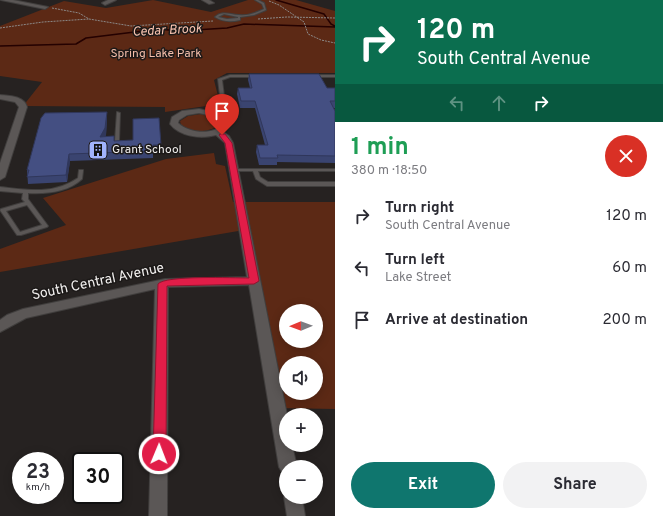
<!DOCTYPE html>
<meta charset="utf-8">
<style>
body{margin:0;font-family:Overpass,sans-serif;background:#f2f2f3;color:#2b2b33;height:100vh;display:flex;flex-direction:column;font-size:15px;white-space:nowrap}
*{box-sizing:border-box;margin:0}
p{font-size:13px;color:#7c7c81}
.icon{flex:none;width:22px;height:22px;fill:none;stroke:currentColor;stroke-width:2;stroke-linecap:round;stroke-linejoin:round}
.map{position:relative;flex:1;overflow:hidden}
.panel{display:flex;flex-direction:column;background:#fff;width:328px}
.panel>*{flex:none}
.guide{background:#0b6e4f;color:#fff;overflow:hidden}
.needle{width:26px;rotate:269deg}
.buttons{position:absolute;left:279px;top:304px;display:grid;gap:8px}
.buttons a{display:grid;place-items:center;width:44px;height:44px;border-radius:50%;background:#fff;box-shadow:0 2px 10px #0003;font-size:20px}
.speed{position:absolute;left:12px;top:452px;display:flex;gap:8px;font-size:20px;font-weight:700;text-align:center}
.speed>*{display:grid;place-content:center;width:52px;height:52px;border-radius:50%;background:#fff;box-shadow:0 2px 10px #0003;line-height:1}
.speed small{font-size:10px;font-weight:400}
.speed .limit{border:2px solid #111;border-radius:6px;background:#fff;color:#111}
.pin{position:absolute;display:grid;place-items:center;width:34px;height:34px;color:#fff;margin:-41px -17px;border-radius:50% 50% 50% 0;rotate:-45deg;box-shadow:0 0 4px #0007}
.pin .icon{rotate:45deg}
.me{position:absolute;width:44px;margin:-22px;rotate:1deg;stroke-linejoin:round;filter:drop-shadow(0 0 3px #0008)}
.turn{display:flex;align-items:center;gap:14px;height:84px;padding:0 16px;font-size:18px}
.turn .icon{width:52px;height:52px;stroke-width:2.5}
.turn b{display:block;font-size:28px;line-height:34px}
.lanes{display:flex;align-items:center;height:38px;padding:0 16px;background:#0003;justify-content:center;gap:20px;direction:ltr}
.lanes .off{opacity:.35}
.round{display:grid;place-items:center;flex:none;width:42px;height:42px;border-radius:21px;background:#f2f2f3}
.head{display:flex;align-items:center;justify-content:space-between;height:68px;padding:0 16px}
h1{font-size:24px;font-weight:700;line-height:30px;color:#1e9e55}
.cta{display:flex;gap:8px;margin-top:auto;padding:8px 16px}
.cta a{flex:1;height:46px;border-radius:24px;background:#0f766e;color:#fff;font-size:16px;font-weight:700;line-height:46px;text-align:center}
.cta a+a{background:#f2f2f3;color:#2b2b33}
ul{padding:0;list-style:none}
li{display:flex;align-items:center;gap:12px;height:52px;padding:0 16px}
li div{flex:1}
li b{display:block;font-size:15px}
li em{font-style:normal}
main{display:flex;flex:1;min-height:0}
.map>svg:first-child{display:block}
</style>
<main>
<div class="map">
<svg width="335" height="516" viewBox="0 0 335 516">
<rect width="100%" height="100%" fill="#262221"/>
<!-- green -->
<path fill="#5c2915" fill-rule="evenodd" d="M153,0L211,12L248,0H296L335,11V73H227L214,80L220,104L165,112V107L23,106L42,82L0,76V26L64,1L106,8Z
M201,114L213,117L220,122L219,125C209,133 190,133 181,125L180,121L188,116Z
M214,153L216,164L225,166L233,202H335V409L275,408L244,230L0,272V249L66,225L43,198L166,159ZM286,311H316V341H286ZM286,363H316V393H286Z"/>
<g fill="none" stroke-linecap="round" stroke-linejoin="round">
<!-- stream -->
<path stroke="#240100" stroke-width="1.5" d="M276,0L324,14L331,24L335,26
M0,46L76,44L86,38L159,29L178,31L227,28L244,24L335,27"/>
<!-- lane casing -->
<g stroke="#403e3d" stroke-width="2">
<path id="lane" d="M255,0H258L264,3L266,10L254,15L240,17V20C231,22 223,22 215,17C222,10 230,15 239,15C248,16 256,13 264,9L262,4ZM224,14L238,17V18L227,19L218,17Z
M230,75H256L258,76L256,77H230L222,80L225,104L215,114H213V112L221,104L218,79Z
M310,75H335V77H310Z
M117,112L120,113L119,141L117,142L115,141Z
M232,169H335V171H258L260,177L268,182H335V186H267L256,179L253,171H232Z
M79,170H83V171L82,179C68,192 47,194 28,193V199L48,226L47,227L21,235H17L0,210L1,209L25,202L22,199L23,193L0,191V187C28,190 53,195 78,178ZM27,205L42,225L20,232L6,211Z"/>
</g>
<!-- street casing -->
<g stroke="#403e3d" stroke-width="2">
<path id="street" d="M1,0H13L48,7L45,9Z
M108,0H116L105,5L102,3Z
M202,0H209L214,3L209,4Z
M0,95C10,96 24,96 27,107L5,177L0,180V163L19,107L15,102L0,99Z
M199,109L222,114L231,124L223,132L229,136L233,143L287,415L286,445H292L297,467H286V474L282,472L279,467L249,285L168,287L167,516H149L155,289L26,318L0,332V320L7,315L23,309L165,279L247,277L225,143L216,135C201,139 180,137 170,124L172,117L182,111ZM199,113L217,117L223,124C213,136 189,133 178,123L179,120L187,115Z
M286,492V497H302L305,516H287L284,497Z"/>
</g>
<!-- path -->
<path stroke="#8c8988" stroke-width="1" stroke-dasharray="2 1" stroke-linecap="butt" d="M269,1L279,5L304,22L308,34L321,40L335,43
M52,8L79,13L89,19L131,26L213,21
M258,19L287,17L335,18
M0,28L43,22L89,19"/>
<!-- lane -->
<use href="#lane" fill="#5b5756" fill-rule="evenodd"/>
<!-- street -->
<use href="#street" fill="#5b5756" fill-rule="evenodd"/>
</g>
<!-- wall -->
<path fill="#3a4470" d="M249,74L327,88H335V108H334L335,111V163L277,162V165H259L256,152L257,145H265L255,108H240L237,94L238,88H250L248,80Z
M107,118L106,135L105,136H114V141L161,145V152H153V158L70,161L67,182L28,184L27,170Z"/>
<!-- shaded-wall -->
<path fill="#30375b" d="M107,112V118L106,135L101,143L100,137Z
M69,154L70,161L67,182L66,175Z"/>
<!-- building -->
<path fill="#444f82" stroke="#30375b" d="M249,74H319L327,88H335V101H330L335,111V156L277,155L278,158H260L257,145H268L255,101H241L238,88H252Z
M107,112L105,128L100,137L114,136V141L133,140V119L159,118L161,145H153V151L69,154L66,175L27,177L29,170H27L41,118L45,113Z"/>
<!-- route -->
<path fill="#e11d48" stroke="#92132f" d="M220,134H225L232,143L259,281L254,284L167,286L166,454L164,458L159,460L155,458L153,454L158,284C165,275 234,278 249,278L225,143L219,135Z"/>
<!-- icons -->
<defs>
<g id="building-square" transform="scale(1)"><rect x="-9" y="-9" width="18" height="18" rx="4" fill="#a1b3fd" stroke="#1c1918"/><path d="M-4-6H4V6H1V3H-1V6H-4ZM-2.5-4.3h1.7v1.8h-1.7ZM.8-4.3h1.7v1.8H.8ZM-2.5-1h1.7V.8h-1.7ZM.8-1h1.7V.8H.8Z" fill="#111"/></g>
</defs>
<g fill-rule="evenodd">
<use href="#building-square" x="98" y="150"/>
</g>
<g text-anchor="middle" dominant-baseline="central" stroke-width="3" stroke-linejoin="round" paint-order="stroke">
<!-- far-park labels -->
<g font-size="12" fill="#f3bda9" stroke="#1c1918">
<text x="156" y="54">Spring Lake Park</text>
</g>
<!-- far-poi labels -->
<g font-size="12" fill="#f0eeed" stroke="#1c1918" text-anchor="start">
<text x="112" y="150">Grant School</text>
</g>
<!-- far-water labels -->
<g font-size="13" font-style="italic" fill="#fbc5b1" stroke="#1c1918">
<text transform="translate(167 31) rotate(-3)">Cedar Brook</text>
</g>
<!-- street labels -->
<g font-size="14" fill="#f0eeed" stroke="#1c1918">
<text transform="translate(98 282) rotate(-12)">South Central Avenue</text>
</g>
</g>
</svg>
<div class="buttons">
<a><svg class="needle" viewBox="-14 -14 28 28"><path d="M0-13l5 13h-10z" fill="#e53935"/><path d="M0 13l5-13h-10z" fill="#7c7c81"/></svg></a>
<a><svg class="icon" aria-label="sound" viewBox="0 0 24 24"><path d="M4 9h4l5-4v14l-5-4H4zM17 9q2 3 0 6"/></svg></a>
<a>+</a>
<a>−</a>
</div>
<div class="speed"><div>23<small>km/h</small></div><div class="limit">30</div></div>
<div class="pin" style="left:222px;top:135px;background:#d93025"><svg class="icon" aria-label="arrive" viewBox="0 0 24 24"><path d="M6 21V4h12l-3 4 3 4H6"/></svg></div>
<svg class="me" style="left:159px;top:454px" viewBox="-20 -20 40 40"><circle r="17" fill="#e11d48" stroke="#fff" stroke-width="3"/><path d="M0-11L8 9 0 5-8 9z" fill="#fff"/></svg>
</div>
<section class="panel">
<div class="guide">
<div class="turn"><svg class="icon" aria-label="right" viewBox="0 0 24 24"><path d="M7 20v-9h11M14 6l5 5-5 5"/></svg><div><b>120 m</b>South Central Avenue</div></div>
<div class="lanes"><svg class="icon off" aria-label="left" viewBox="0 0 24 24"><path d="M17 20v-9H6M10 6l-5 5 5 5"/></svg><svg class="icon off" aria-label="ahead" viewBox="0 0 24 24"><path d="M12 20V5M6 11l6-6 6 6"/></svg><svg class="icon" aria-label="right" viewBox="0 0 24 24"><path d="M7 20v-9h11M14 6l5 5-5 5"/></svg></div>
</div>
<div class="head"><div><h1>1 min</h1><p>380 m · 18:50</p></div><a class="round" style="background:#d93025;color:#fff"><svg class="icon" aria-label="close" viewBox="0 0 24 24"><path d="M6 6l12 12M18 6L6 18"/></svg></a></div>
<ul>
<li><svg class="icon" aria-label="right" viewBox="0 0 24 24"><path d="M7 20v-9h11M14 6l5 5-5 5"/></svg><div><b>Turn right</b><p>South Central Avenue</p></div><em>120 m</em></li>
<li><svg class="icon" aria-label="left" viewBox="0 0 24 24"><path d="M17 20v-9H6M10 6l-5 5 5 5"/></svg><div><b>Turn left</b><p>Lake Street</p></div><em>60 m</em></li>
<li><svg class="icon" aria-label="arrive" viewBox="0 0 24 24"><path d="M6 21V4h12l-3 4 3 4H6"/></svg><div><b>Arrive at destination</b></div><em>200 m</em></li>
</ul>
<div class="cta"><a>Exit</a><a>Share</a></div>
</section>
</main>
